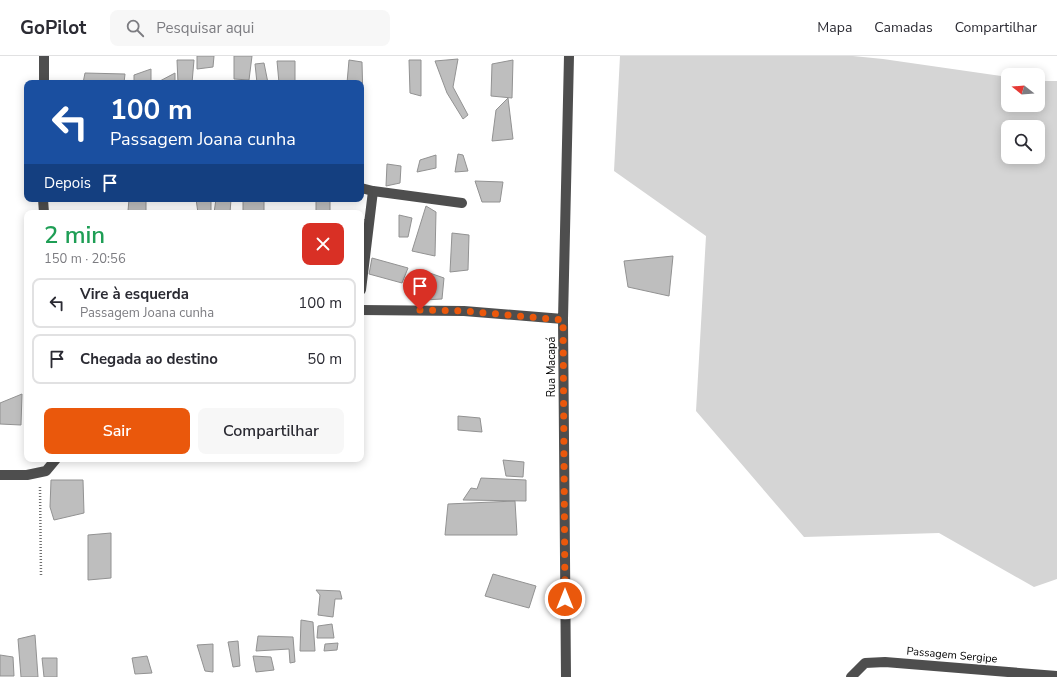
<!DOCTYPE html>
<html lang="pt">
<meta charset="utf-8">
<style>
body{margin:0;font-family:"Nunito Sans",sans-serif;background:#f7f7f7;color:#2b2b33;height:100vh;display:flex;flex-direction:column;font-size:15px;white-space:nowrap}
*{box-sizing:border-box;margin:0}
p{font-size:13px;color:#7c7c81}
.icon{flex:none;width:22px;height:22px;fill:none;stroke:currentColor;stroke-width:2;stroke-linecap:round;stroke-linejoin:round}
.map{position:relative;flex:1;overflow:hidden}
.side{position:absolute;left:24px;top:154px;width:340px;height:252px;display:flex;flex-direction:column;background:#fff;border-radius:8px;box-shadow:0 2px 10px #0003}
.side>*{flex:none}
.top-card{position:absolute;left:24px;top:24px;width:340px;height:122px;border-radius:8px;box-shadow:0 2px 10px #0003;background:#1a4fa0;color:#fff;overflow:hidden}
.needle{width:26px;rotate:287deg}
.controls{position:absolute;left:1001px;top:12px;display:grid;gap:8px}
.controls a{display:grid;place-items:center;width:44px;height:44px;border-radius:8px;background:#fff;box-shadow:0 2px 10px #0003;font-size:20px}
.pin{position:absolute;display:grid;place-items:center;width:34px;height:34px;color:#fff;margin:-41px -17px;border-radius:50% 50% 50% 0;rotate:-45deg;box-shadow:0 0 4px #0007}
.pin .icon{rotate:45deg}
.me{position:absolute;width:44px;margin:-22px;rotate:0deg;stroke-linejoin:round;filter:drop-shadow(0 0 3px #0008)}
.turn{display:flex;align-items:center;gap:14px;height:84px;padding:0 20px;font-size:18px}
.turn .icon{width:52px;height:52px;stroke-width:2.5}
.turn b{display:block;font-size:28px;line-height:34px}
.then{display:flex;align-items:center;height:38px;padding:0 20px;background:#0003;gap:8px;font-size:15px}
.round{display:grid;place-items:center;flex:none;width:42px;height:42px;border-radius:8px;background:#f7f7f7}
.overview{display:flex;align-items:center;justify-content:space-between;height:68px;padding:0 20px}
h1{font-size:24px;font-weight:600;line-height:30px;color:#1e9e55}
.cta{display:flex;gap:8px;margin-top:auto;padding:8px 20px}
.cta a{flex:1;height:46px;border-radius:8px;background:#ea580c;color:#fff;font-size:16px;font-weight:600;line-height:46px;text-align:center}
.cta a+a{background:#f7f7f7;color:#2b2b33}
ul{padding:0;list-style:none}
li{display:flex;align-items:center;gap:12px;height:50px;margin:0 8px 6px;padding:0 12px;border:2px solid #e1e1e2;border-radius:8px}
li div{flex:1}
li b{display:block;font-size:15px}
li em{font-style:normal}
header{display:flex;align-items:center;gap:24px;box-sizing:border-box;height:56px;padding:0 20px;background:#fff;border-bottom:1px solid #e1e1e2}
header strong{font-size:19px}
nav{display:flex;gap:22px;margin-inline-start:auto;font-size:14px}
.search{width:280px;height:36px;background:#f7f7f7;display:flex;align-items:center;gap:10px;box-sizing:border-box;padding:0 14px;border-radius:8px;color:#7c7c81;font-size:15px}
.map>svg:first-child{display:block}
</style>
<header>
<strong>GoPilot</strong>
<div class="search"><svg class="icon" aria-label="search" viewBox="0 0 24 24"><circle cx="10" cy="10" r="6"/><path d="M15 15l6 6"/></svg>Pesquisar aqui</div>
<nav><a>Mapa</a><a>Camadas</a><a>Compartilhar</a></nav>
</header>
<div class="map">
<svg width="1057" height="621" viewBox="0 0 1057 621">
<rect width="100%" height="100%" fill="#fff"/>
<!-- green -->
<path fill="#d5d5d5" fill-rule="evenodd" d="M620,0H853L883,3L1008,21V49H1038V25H1057V523L1034,531L939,477L804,481L696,355L706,180L614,115ZM1008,71H1038V101H1008Z"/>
<!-- building -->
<path fill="#bebebe" stroke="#929292" d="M197,0H214L213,11L197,13Z
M234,0H252L249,24L234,23Z
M458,3L453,31L468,59L463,63L447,37L435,5Z
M177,4H194L192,27H178Z
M349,4L362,6L363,46H361V27H347Z
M409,4H421V40L410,37Z
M513,4L512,42L491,40L492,8Z
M277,5H295V27H279Z
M264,7L268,27H257L255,8Z
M151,13V27H134V19Z
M85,17L125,18L124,27H83Z
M175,17V27H158V26Z
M508,42L513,83L492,85L496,54Z
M458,98L463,99L468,115L455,116Z
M436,99V112L417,116L420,104Z
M387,108L401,110L400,127L386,130Z
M475,125L503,126L500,146H482Z
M129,143H146V157L128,155Z
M196,143H211V157H198Z
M216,143H231L230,157H214Z
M243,143H264V157H243Z
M316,143H330V155H316Z
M426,150L436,156L435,200L412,195Z
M399,159L412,162L408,181H399Z
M361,163L367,164L363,192H361Z
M452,177L469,179L468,214L450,216Z
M673,200L669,240L628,231L624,205Z
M372,202L408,212L402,227L369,218Z
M424,215L444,222L442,243L424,244Z
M22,338L21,369L0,368V347Z
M458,360L480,362L482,376L458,374Z
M503,404L524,406L523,421L506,420Z
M481,422L526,424V445L463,444L471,432L477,433Z
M51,424H83L84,457L54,464L50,451Z
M515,445L517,479H445L448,448Z
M111,477V522L88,524V479Z
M493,518L536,530L529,552L485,540Z
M316,534L340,535L342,543H335L333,561L318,559L320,539Z
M301,564L313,566L315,595H300Z
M332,568L334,582H317L318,570Z
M35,579L38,621H21L18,583Z
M258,580L293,581L295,606L290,607L289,593L256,595Z
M238,585L240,610L233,611L228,586Z
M338,587L337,594L324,595L325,588Z
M213,588V616L205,615L197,589Z
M0,599L13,601L14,620H0Z
M147,600L152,617L135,618L132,602Z
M253,600L271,601L274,614L256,616Z
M42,602H57V621H44Z"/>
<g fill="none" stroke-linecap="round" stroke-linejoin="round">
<!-- path -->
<path stroke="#707070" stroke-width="2.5" stroke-dasharray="1 2" stroke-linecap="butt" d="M40,431L41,519"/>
<!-- minor -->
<path stroke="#4e4e4e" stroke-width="10" d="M44,27V0
M361,132L373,135L462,147
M43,143L44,157
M361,234L373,135
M361,254L464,255L563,263
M0,419H27L46,415L56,403
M566,621L563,263L569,0
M851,621L865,607L885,606L1057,620"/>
</g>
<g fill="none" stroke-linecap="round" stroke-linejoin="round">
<!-- route -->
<path stroke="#ea580c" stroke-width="7" stroke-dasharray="0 12.6" d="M420,254L464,255L563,264L565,543"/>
</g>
<g text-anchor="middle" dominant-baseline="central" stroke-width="3" stroke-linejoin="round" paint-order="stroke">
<!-- street labels -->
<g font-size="11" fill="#000" stroke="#fff">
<text transform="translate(551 311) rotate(-90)">Rua Macapá</text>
<text transform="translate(952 599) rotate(5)">Passagem Sergipe</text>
</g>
</g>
</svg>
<div class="controls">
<a><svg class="needle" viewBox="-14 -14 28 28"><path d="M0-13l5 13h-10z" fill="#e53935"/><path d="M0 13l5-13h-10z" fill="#7c7c81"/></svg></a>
<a><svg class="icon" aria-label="search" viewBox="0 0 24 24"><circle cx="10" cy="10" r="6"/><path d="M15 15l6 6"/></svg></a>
</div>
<div class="pin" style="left:420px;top:254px;background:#d93025"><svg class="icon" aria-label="arrive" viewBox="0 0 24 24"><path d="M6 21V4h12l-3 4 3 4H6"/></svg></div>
<svg class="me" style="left:565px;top:543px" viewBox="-20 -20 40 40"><circle r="17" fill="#ea580c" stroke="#fff" stroke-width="3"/><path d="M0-11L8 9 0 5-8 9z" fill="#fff"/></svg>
<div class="top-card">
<div class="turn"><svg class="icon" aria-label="left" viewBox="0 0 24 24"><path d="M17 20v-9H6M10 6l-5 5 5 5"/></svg><div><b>100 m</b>Passagem Joana cunha</div></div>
<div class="then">Depois<svg class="icon" aria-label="arrive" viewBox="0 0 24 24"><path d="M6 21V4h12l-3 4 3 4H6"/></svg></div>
</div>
<section class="side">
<div class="overview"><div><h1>2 min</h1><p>150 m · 20:56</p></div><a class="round" style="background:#d93025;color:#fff"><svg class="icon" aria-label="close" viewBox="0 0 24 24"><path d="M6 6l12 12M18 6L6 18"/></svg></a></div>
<ul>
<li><svg class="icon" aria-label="left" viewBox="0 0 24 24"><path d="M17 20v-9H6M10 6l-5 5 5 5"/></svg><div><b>Vire à esquerda</b><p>Passagem Joana cunha</p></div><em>100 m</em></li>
<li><svg class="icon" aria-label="arrive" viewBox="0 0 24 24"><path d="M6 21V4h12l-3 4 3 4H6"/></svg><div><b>Chegada ao destino</b></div><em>50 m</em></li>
</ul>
<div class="cta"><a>Sair</a><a>Compartilhar</a></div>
</section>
</div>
